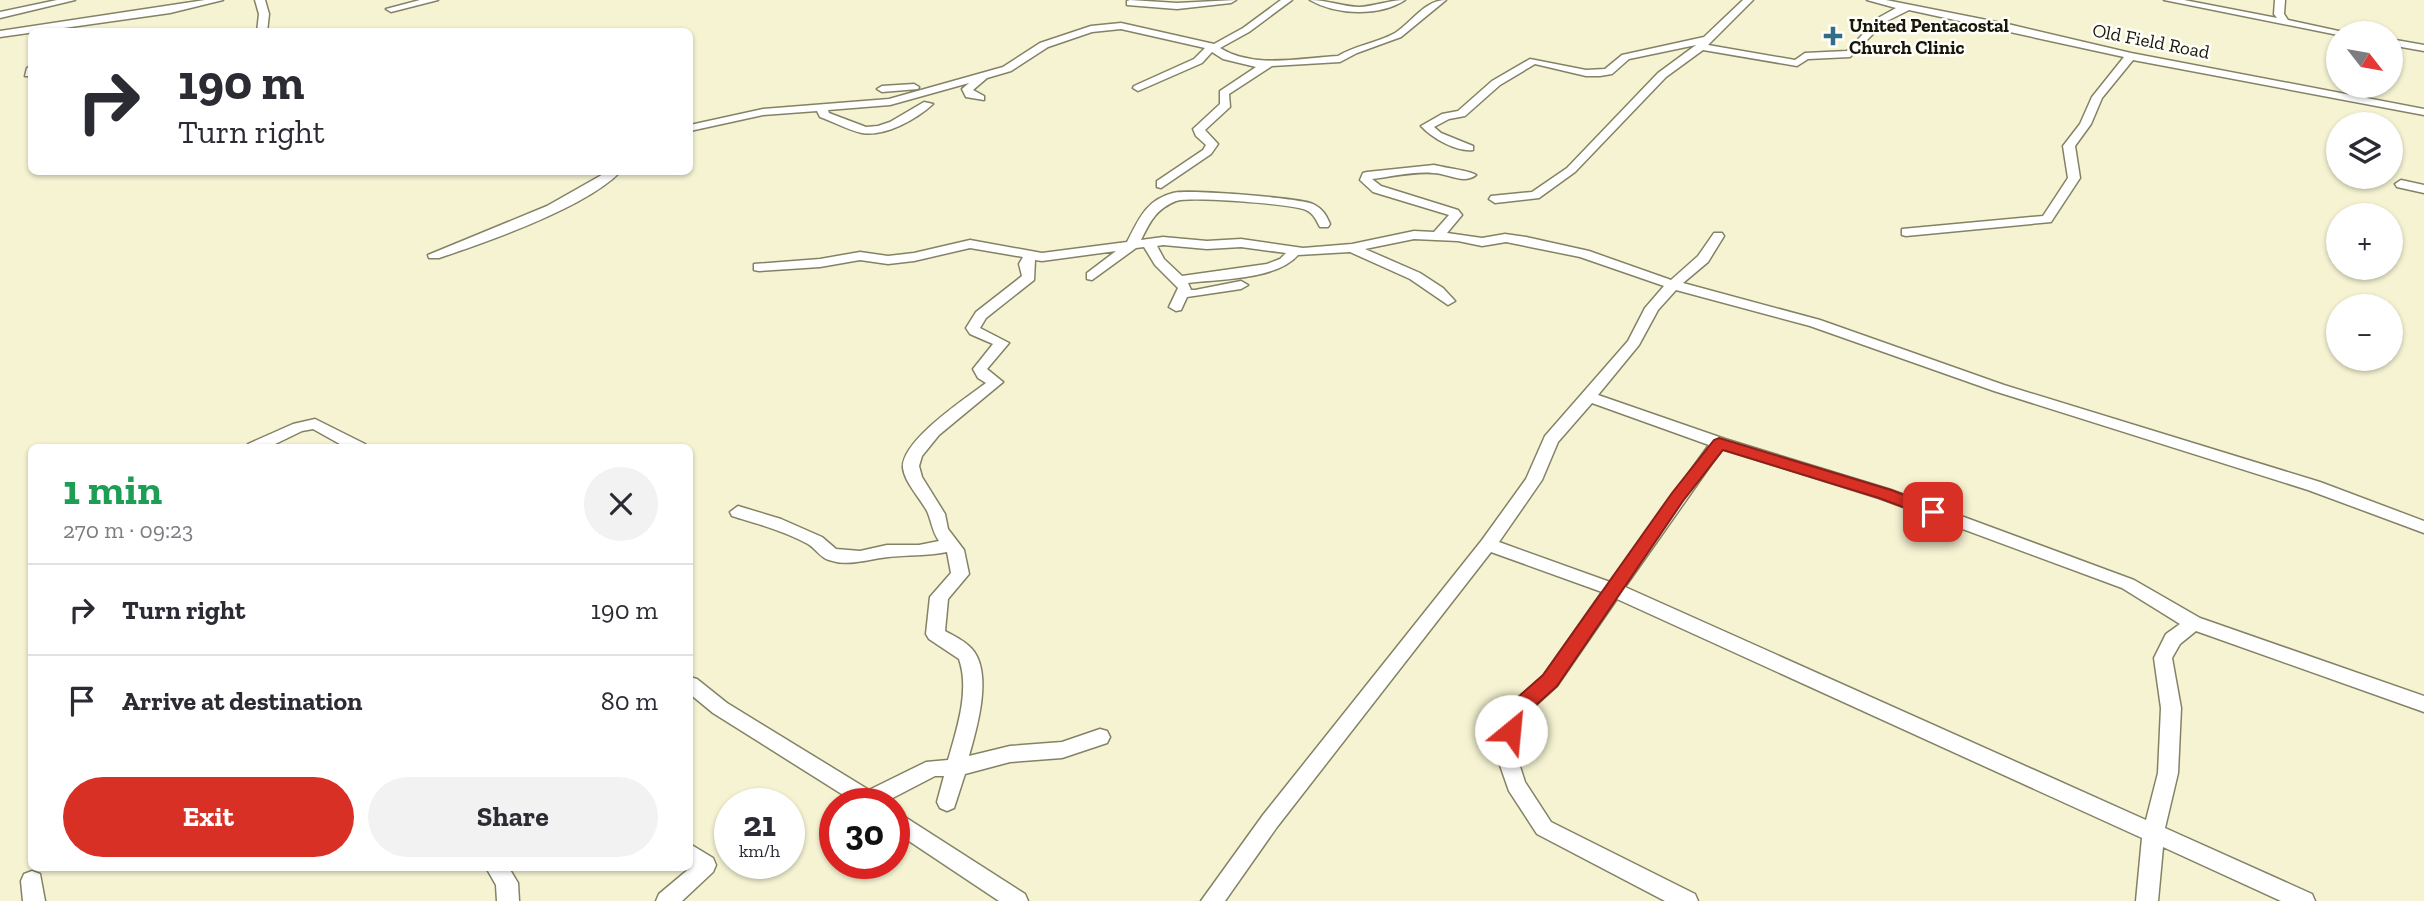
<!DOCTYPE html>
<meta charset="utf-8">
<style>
body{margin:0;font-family:"Zilla Slab",serif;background:#f2f2f3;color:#2b2b33;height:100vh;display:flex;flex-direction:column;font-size:26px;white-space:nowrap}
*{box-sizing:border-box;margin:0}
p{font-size:23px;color:#7c7c81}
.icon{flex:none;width:38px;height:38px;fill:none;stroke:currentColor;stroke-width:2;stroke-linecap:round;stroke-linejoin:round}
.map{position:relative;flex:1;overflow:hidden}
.panel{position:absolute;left:28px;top:444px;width:665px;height:427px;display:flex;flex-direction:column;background:#fff;border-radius:10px;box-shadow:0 2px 5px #0004}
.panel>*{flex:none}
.hud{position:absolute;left:28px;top:28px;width:665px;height:147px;border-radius:10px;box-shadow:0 2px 5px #0004;background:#fff;color:#2b2b33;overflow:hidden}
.needle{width:46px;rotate:121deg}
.tools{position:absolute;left:2326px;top:21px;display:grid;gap:14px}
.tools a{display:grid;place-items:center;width:77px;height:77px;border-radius:50%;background:#fff;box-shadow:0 2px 5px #0004;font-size:35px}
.speed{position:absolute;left:714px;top:788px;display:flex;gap:14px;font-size:35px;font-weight:700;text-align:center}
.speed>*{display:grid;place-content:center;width:91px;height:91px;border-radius:50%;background:#fff;box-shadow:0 2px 5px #0004;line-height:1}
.speed small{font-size:18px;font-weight:400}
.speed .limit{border:10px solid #d22;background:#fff;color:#111}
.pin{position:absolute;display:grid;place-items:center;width:60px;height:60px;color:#fff;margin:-30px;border-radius:14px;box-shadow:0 4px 10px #0006}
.me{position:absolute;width:77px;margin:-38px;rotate:28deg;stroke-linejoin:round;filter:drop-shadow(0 0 5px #0008)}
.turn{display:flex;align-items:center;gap:24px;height:147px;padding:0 35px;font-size:32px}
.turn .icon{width:91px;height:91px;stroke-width:2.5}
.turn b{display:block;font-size:49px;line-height:60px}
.round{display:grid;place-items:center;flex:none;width:74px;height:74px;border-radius:37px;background:#f2f2f3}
.head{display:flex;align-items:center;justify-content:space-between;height:119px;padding:0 35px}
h1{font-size:42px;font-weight:700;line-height:52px;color:#1e9e55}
.cta{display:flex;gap:14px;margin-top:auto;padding:14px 35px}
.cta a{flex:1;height:80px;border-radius:42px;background:#d93025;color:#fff;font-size:28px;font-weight:700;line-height:80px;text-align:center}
.cta a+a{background:#f2f2f3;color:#2b2b33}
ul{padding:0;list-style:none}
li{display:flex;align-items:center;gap:21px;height:91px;padding:0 35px;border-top:2px solid #e1e1e2}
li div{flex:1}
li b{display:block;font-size:26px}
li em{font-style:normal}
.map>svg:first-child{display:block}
</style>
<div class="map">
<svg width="2424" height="901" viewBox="0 0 2424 901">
<rect width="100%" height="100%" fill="#f5f3d2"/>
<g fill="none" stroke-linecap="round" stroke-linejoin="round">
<!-- minor casing -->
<g stroke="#848265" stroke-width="3">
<path id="minor" d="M57,0H75L0,18V12Z
M205,0H223L170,13L0,37V31Z
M255,0H265L269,14L267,32H257L259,14Z
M420,0H438L391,12L386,9Z
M1130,0L1177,3L1236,0L1231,3L1177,9L1127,5V1Z
M1281,0H1292L1249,32L1220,48C1254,69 1300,58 1338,56C1356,45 1377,43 1395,33C1412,22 1425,0 1446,0L1401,37L1357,53L1340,62L1272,66L1229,94L1230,107L1205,130L1218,144L1211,154L1161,188L1157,187V181L1203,150L1206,145L1196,136L1193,129L1220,104V91L1256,67L1223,59L1212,52L1202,63L1138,91L1133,88L1134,86L1194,59L1205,48L1121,29L1092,32L1048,47L1011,71L987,78L973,90L984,96V100L966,97L962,89L969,83L890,105L828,110L829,113L866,127L878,126L890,122L924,102L933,104C917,119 885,137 862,133C848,130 834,122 820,117L817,111L763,115L690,131V125L763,109L889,99L1003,67L1040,43L1091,26L1121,23L1214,44L1243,28Z
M1310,0C1327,0 1344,7 1360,7C1376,6 1389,0 1405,0C1379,17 1336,15 1310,0Z
M1743,0H1753L1708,45L1795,60L1805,53L1847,51L1878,18L1896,8L1867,0H1886L2012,25L2131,53L2424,109V115L2133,60L2102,98L2091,124L2075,146L2080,178L2051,222L1906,236L1902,235V229L2043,216L2068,178L2063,146L2080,124L2092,97L2124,57L1909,10L1885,22L1850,57L1808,59L1797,66L1703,50L1666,77L1575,172L1539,198L1495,203L1489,199L1491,196L1532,192L1567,168L1658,73L1696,45L1629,59L1612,74L1600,76H1586L1535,64L1500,85L1465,116L1449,119L1434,127L1441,133L1473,146V150C1456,152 1432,138 1421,126L1442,114L1458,111L1492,81L1530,59L1586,70L1605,69L1622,55L1704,37Z
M2164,0H2184L2277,18L2274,14L2275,0H2285L2284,14L2288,20L2348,33L2338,35Z
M2390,39L2424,45V51L2390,45Z
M32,65V76H25L27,68Z
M914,84L919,87L918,89L882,92L877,89L882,86Z
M1434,165C1445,168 1468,170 1476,175C1463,185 1448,173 1433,173C1414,171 1391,177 1372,179L1381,186L1458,210L1462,215L1447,233L1482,238L1505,234L1526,237L1589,251L1671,280L1698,256L1714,233H1722L1724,236L1708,262L1683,283L1820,320L2004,385L2320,482L2424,521V533L2308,490L1994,391L1810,326L1676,290L1658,310L1639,345L1598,395L1725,439L1891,490L2134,580L2200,618L2424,696V712L2196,631L2180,644L2172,658L2181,708L2178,773L2165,828L2312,894L2315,901H2281L2163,847L2158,901H2136L2142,838L1617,599L1557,686L1525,715L1515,751L1525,782L1551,822L1695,894L1698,901H1665L1537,834L1509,791L1495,751L1506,711L1509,706L1543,676L1602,592L1491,552L1277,827L1225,901H1201L1263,815L1482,540L1526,479L1545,436L1628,341L1645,308L1664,286L1580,257L1506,242L1482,246L1458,241L1414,239L1365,249L1420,273L1443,288L1455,301L1448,305L1410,279L1350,252L1298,255C1276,280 1220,279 1188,283L1191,290H1195L1241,281L1248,285L1241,289L1187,297L1181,310L1176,311L1169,307L1178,288L1155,265L1144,247L1136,248L1092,280L1087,279V273L1116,251L1042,261L1035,260L1034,280L986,318L980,328L1009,343L987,369L1003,382L939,435L922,456L919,466L922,477L945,514L948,529L964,550L969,574L948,599L945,631C954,636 965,641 972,649C993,673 977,728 969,756L1010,746L1062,742L1100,729L1107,731L1110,737L1107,743L1062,758L1010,762L965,774L954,808L947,811L940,808L937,802L944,776H935L883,803H856L713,713L690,694V677L697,679L727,703L869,790L926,762L948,760C957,729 970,690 959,659L929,639L926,634L930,597L951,573L947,552C927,556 908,555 888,557C868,559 849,567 829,560C821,558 816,549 808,544C784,531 758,524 732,516L730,512L738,506L781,519L822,537L836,549L860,551L887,545H919L939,541C932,531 932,522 927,511C920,498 905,483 903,468C901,441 966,398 986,383L978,378L973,369L993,344L970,334L966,328L976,312L1022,276L1019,264L1023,257L970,248L914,261L888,264L860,260L820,267L759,271L754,270V264L820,259L860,252L888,256L914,253L970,240L1042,253L1127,242C1139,219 1146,200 1173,193C1188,189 1300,198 1313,204C1323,209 1326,215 1330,224L1328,227H1320C1316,220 1314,214 1306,210C1293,204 1189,196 1176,201C1156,209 1150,222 1141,240L1163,237L1207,241L1241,239L1303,248L1352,244L1414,231L1434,232L1449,215L1373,192L1360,180L1363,173L1367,172ZM1163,245L1207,249L1241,247L1286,253L1280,259L1267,264L1182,276L1164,259L1157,246ZM1592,403L1709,445L1610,582L1499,542L1542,480L1558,442ZM1722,449L1879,498L2122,588L2180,624L2166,634L2154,658L2161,708L2158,773L2146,820L1625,587Z
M607,172H620C585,208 487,242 439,258H429L428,255L547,206Z
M2401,180L2424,185V193L2397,187L2395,184Z
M315,419L365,444L367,448H347L313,429L302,431L267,448H246L248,444L293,424Z
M894,810L1025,894L1028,901H999L894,831Z
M690,844L713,858L716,865L713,872L682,901H656L659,894L690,868Z
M490,868H509L518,883L519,901H497L496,885L488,871Z
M32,871L40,874L45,901H23L21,881L24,874Z"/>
</g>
<!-- minor -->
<use href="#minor" fill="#fff" fill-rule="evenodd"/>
</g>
<!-- route -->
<path fill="#d93025" stroke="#8d1f18" stroke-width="2" d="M1719,438L1891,490L1939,508L1942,512L1933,518L1927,516L1879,498L1723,450L1683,501L1557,686L1525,715L1518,737L1511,739L1504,737L1501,731L1509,705L1543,675L1672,493L1714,440Z"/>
<!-- markers -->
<path fill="#336c86" stroke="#fffef8" stroke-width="2.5" d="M1829.5 25.5h7v7h7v7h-7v7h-7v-7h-7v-7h7z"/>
<g text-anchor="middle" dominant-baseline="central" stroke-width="5" stroke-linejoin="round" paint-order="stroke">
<!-- far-poi labels -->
<g font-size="19" font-weight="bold" fill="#18170b" stroke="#fffef8" text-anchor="start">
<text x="1849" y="25">United Pentacostal<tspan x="1849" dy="22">Church Clinic</tspan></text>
</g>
<!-- far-street labels -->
<g font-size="19" fill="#18170b" stroke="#fffef8">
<text transform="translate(2151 41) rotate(11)">Old Field Road</text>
</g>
</g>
</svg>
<div class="tools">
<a><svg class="needle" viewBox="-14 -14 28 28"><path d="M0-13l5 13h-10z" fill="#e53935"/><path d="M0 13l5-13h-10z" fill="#7c7c81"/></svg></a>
<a><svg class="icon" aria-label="layers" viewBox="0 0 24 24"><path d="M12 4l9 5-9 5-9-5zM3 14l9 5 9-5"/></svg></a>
<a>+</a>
<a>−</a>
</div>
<div class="speed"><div>21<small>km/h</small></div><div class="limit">30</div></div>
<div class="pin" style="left:1933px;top:512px;background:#d93025"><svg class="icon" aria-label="arrive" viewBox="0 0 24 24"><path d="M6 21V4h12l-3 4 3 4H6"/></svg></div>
<svg class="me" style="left:1511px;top:731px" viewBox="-20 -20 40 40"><circle r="19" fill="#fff"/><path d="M0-13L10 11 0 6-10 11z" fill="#d93025"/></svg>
<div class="hud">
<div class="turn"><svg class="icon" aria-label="right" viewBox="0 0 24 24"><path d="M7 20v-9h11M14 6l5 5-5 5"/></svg><div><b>190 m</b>Turn right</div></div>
</div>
<section class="panel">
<div class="head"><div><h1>1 min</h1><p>270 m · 09:23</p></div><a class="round"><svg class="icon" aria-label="close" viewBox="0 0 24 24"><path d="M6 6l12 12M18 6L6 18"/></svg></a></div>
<ul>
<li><svg class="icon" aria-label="right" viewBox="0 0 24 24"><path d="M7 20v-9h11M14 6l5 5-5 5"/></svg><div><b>Turn right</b></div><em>190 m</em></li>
<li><svg class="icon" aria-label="arrive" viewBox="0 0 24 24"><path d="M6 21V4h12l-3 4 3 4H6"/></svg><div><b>Arrive at destination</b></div><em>80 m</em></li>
</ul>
<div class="cta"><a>Exit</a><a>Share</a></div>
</section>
</div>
